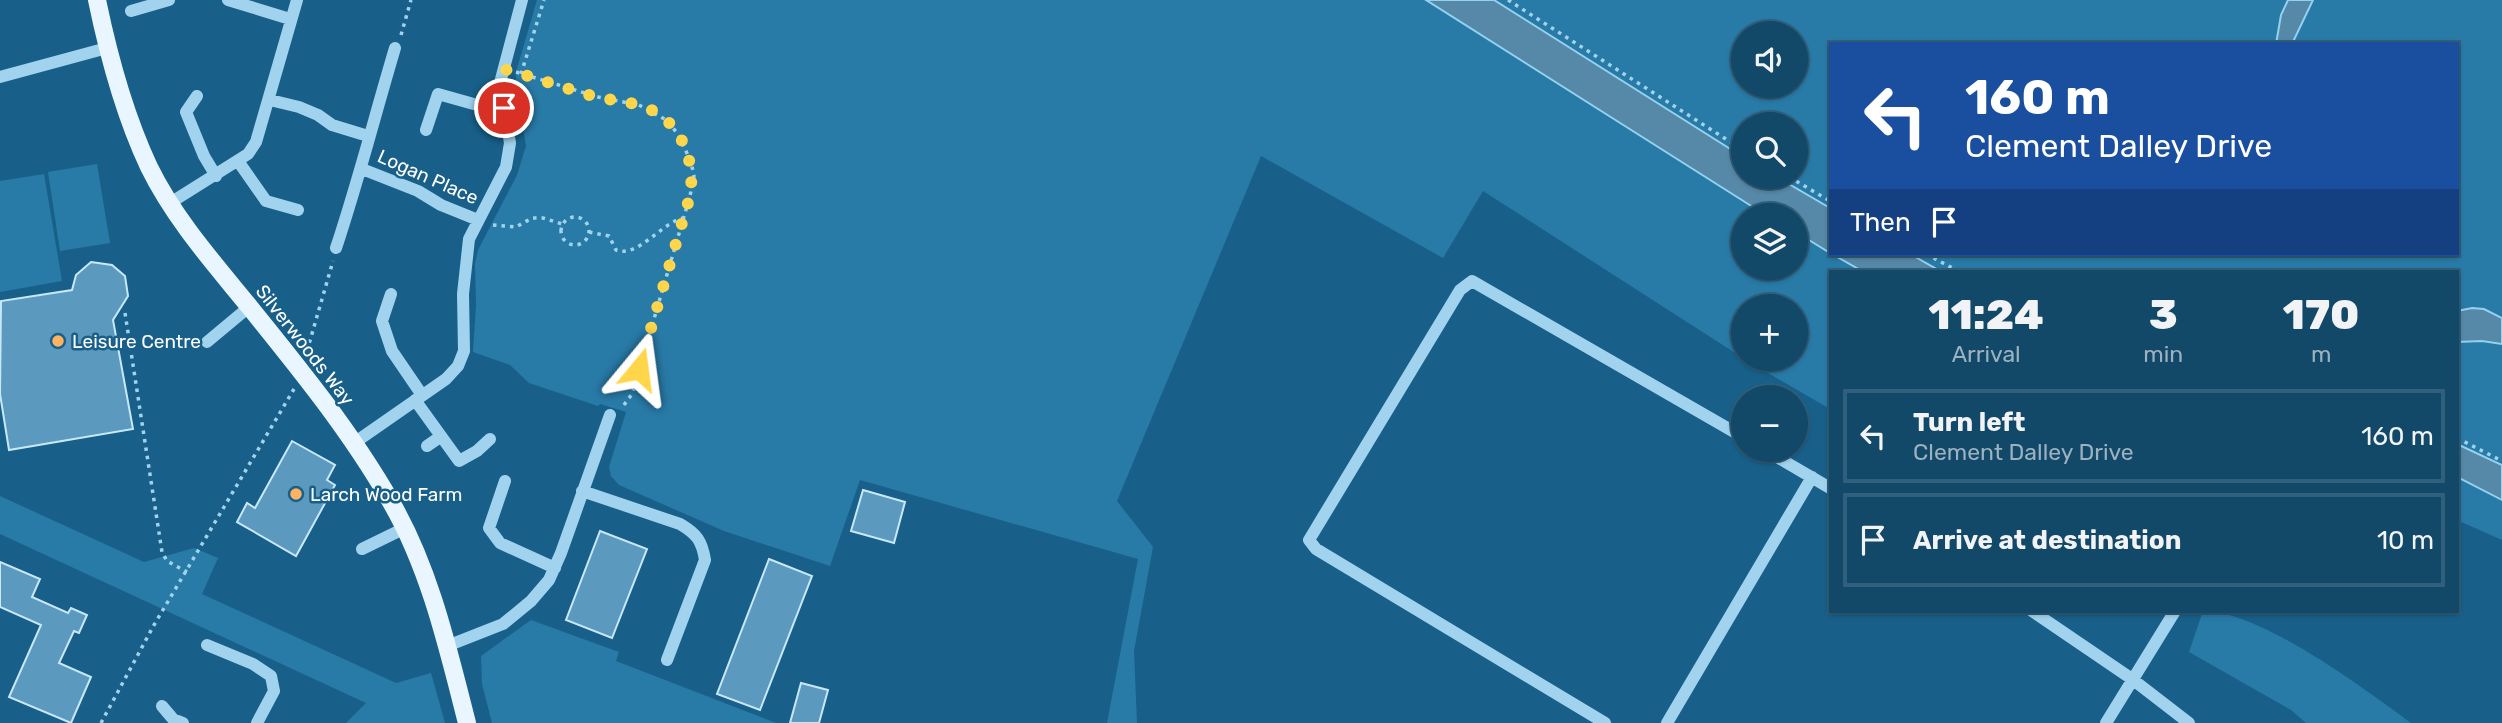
<!DOCTYPE html>
<meta charset="utf-8">
<style>
body{margin:0;font-family:Rubik,sans-serif;background:#1f5271;color:#f1f3f6;height:100vh;display:flex;flex-direction:column;font-size:26px;white-space:nowrap}
*{box-sizing:border-box;margin:0}
p{font-size:23px;color:#9cb2c0}
.icon{flex:none;width:38px;height:38px;fill:none;stroke:currentColor;stroke-width:2;stroke-linecap:round;stroke-linejoin:round}
.map{position:relative;flex:1;overflow:hidden}
.details{position:absolute;left:1829px;top:270px;width:630px;height:343px;display:flex;flex-direction:column;background:#124868;border-radius:0px;box-shadow:0 2px 5px #0004,0 0 0 2px #31607c}
.details>*{flex:none}
.top-card{position:absolute;left:1829px;top:42px;width:630px;height:214px;border-radius:0px;box-shadow:0 2px 5px #0004,0 0 0 2px #31607c;background:#1a4fa0;color:#fff;overflow:hidden}
.tools{position:absolute;left:1731px;top:21px;display:grid;gap:14px}
.tools a{display:grid;place-items:center;width:77px;height:77px;border-radius:50%;background:#124868;box-shadow:0 2px 5px #0004,0 0 0 2px #31607c;font-size:35px}
.pin{position:absolute;display:grid;place-items:center;width:60px;height:60px;color:#fff;margin:-30px;border:4px solid #fff;border-radius:50%;box-shadow:0 2px 7px #0007}
.me{position:absolute;width:77px;margin:-38px;rotate:16deg;stroke-linejoin:round;filter:drop-shadow(0 0 5px #0008)}
.turn{display:flex;align-items:center;gap:24px;height:147px;padding:0 21px;font-size:32px}
.turn .icon{width:91px;height:91px;stroke-width:2.5}
.turn b{display:block;font-size:49px;line-height:60px}
.then{display:flex;align-items:center;height:66px;padding:0 21px;background:#0003;gap:14px;font-size:26px}
.eta{display:flex;justify-content:space-evenly;align-items:center;height:119px;text-align:center}
.eta b{font-size:42px;font-weight:800;line-height:49px}
ul{padding:0;list-style:none}
li{display:flex;align-items:center;gap:21px;height:94px;margin:0 14px 10px;padding:0 7px;border:4px solid #31607c;border-radius:0px}
li div{flex:1}
li b{display:block;font-size:26px}
li em{font-style:normal}
.map>svg:first-child{display:block}
</style>
<div class="map">
<svg width="2502" height="723" viewBox="0 0 2502 723">
<rect width="100%" height="100%" fill="#18608a"/>
<!-- green -->
<path fill="#287aa7" fill-rule="evenodd" d="M537,0H1426L1766,215H1743V268H1796V232L1862,271H1830V409L1744,359H1796V306H1743V358L1483,191L1443,258L1261,156L1117,501L1153,547L1134,651L1137,723H1107L1138,559L860,480L830,566L724,531L619,485L611,476L609,467L626,412L600,404L598,406L529,383L510,365L473,352L476,305L475,264L478,250L517,175L526,146L516,87V72Z
M1494,0H2502V465L2457,444V271H1940L1910,254H2457V44H1830V208L1777,177H1796V124H1743V157ZM1743,33H1796V86H1743Z
M97,164L110,243L60,251L48,172Z
M44,174L62,281L0,292V181Z
M2457,477L2502,500V540L2457,520Z
M0,496L144,562L194,548L218,558L202,594L396,683L431,673L445,723H346L366,703L0,534Z
M2203,611C2261,611 2363,688 2411,723H2306L2291,710L2189,652Z
M531,620L619,652L616,661L776,723H492L482,684L481,656Z"/>
<!-- water -->
<path fill="#5688a7" stroke="#94d1f0" stroke-width="2" d="M1426,0H1494L1743,157V177H1777L1830,208V253L1796,232V215H1766L1756,209Z
M2288,0H2313L2292,44H2276L2281,15Z
M1832,254H1910L1940,271H1862Z
M2472,308L2484,309L2502,318V344L2482,341L2457,342V311Z
M2457,444L2502,465V500L2457,477Z"/>
<!-- building -->
<path fill="#5b9abe" stroke="#c8e8fa" stroke-width="2" d="M91,262L112,265L125,276L128,296L113,320L133,429L9,450L0,394L1,301L72,290L76,275Z
M292,441L335,465L327,480L335,485L296,556L237,522L247,503L255,508Z
M863,490L905,502L894,543L851,531Z
M600,531L647,549L612,638L566,620Z
M769,559L812,576L760,710L717,694Z
M0,562L40,579L32,597L68,613L71,608L87,615L79,633L74,631L59,663L91,677L71,723L9,697L41,625L0,607Z
M801,683L828,690L819,723H790Z"/>
<g fill="none" stroke-linecap="round" stroke-linejoin="round">
<!-- path -->
<path stroke="#a2d3ee" stroke-width="3.5" stroke-dasharray="3.5 5" stroke-linecap="butt" d="M1508,0L1743,150
M401,35L411,0
M516,72L598,97L639,105L668,121L679,136L691,162L694,176L690,196L632,394L621,409
M521,74L544,0
M1789,177L1830,201
M561 231a14 14 0 1 1 28 0a14 14 0 1 1-28 0Z
M493,225L516,227L532,218H543L562,224
M589,232L609,236L616,250C638,258 660,224 683,218
M1926,254L1958,271
M125,313L162,552L167,561L187,572
M307,351L333,261
M2457,438L2502,461
M101,723L154,625L294,389"/>
<!-- minor -->
<path stroke="#a2d3ee" stroke-width="12" d="M228,0L290,19
M131,11L169,0
M0,77L107,48
M197,96L186,112L204,156L216,176
M270,100L299,107L318,115L332,125L368,136
M426,130L438,94L495,110L504,108
M238,161L266,201L298,210
M362,169L418,191L441,205L478,220
M170,203L248,154L256,142L297,0
M336,248C358,182 375,115 395,48
M391,294L382,321L392,351L422,395
M207,342L249,307
M415,400L459,461L477,451L490,439
M354,443L446,379L458,366L464,351L463,294L469,239L506,167L510,143L500,83L522,0
M427,446L440,437
M1765,450L1830,488
M505,481L489,528L500,543L555,568
M582,491L680,524C697,534 702,541 705,560L667,660
M362,549L405,528
M2032,611L2132,679L2189,723
M207,645L253,664L271,676L274,691L257,723
M447,646L503,624L531,601L549,580L561,553L610,415
M162,706L173,719L183,723
M1605,723L1316,549L1309,540L1460,290L1472,281L1743,437
M1667,723L1812,477
M2106,723L2175,611"/>
<!-- major -->
<path stroke="#e9f6ff" stroke-width="18" d="M97,0C109,58 124,114 149,167C174,218 212,261 248,305C299,368 351,432 391,502C430,569 448,649 467,723"/>
</g>
<g fill="none" stroke-linecap="round" stroke-linejoin="round">
<!-- route -->
<path stroke="#ffd54a" stroke-width="12" stroke-dasharray="0 21.6" d="M504,108L500,83L503,69C535,77 566,89 597,97C613,101 629,101 645,107C681,121 696,160 690,196L639,369"/>
</g>
<!-- markers -->
<g fill="#ffb25f" stroke="#18608a" stroke-width="2.5">
<circle cx="58" cy="341" r="7"/>
<circle cx="296" cy="494" r="7"/>
</g>
<g text-anchor="middle" dominant-baseline="central" stroke-width="5" stroke-linejoin="round" paint-order="stroke">
<!-- street labels -->
<g font-size="19" fill="#fff" stroke="#18608a">
<text transform="translate(428 177) rotate(24)">Logan Place</text>
<text transform="translate(305 345) rotate(52)">Silverwoods Way</text>
</g>
<!-- poi labels -->
<g font-size="19" fill="#fff" stroke="#18608a" text-anchor="start">
<text x="72" y="341">Leisure Centre</text>
<text x="310" y="494">Larch Wood Farm</text>
</g>
</g>
</svg>
<div class="tools">
<a><svg class="icon" aria-label="sound" viewBox="0 0 24 24"><path d="M4 9h4l5-4v14l-5-4H4zM17 9q2 3 0 6"/></svg></a>
<a><svg class="icon" aria-label="search" viewBox="0 0 24 24"><circle cx="10" cy="10" r="6"/><path d="M15 15l6 6"/></svg></a>
<a><svg class="icon" aria-label="layers" viewBox="0 0 24 24"><path d="M12 4l9 5-9 5-9-5zM3 14l9 5 9-5"/></svg></a>
<a>+</a>
<a>−</a>
</div>
<div class="pin" style="left:504px;top:108px;background:#d93025"><svg class="icon" aria-label="arrive" viewBox="0 0 24 24"><path d="M6 21V4h12l-3 4 3 4H6"/></svg></div>
<svg class="me" style="left:639px;top:369px" viewBox="-20 -20 40 40"><path d="M0-17L14 15 0 8-14 15z" fill="#ffd54a" stroke="#fff" stroke-width="4"/></svg>
<div class="top-card">
<div class="turn"><svg class="icon" aria-label="left" viewBox="0 0 24 24"><path d="M17 20v-9H6M10 6l-5 5 5 5"/></svg><div><b>160 m</b>Clement Dalley Drive</div></div>
<div class="then">Then<svg class="icon" aria-label="arrive" viewBox="0 0 24 24"><path d="M6 21V4h12l-3 4 3 4H6"/></svg></div>
</div>
<section class="details">
<div class="eta">
<div><b>11:24</b><p>Arrival</p></div>
<div><b>3</b><p>min</p></div>
<div><b>170</b><p>m</p></div>
</div>
<ul>
<li><svg class="icon" aria-label="left" viewBox="0 0 24 24"><path d="M17 20v-9H6M10 6l-5 5 5 5"/></svg><div><b>Turn left</b><p>Clement Dalley Drive</p></div><em>160 m</em></li>
<li><svg class="icon" aria-label="arrive" viewBox="0 0 24 24"><path d="M6 21V4h12l-3 4 3 4H6"/></svg><div><b>Arrive at destination</b></div><em>10 m</em></li>
</ul>
</section>
</div>
